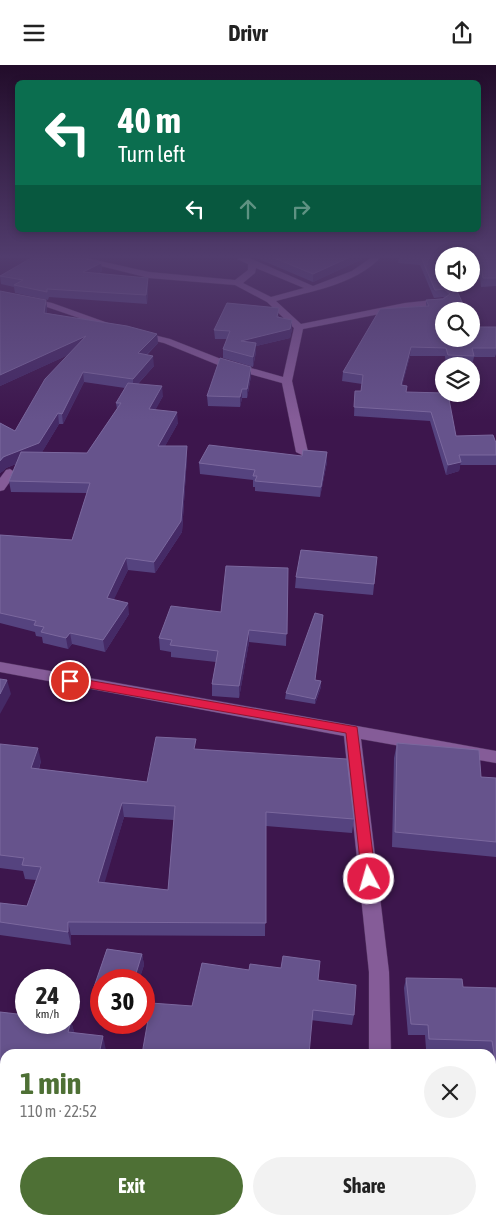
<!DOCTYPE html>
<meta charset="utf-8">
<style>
body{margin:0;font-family:"Asap Condensed",sans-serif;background:#f2f2f2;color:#222;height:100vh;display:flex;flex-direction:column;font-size:19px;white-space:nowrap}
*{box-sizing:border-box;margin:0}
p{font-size:16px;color:#767676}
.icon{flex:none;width:28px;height:28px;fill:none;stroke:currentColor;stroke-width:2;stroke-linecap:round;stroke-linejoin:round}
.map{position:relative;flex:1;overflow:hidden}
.side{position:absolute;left:0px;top:984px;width:496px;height:176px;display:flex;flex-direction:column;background:#fff;border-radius:15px 15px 0 0;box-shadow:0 2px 8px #0003}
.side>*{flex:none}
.top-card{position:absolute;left:15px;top:15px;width:466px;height:152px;border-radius:8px;box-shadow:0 2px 8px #0003;background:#0b6e4f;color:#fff;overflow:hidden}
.buttons{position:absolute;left:435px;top:182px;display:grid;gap:10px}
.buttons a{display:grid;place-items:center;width:45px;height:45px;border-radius:50%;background:#fff;box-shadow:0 2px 8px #0003;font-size:25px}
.speed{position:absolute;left:15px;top:904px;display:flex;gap:10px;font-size:25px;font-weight:700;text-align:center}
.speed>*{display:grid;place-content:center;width:65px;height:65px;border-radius:50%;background:#fff;box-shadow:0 2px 8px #0003;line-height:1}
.speed small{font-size:12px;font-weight:400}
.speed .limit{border:8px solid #d22;background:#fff;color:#111}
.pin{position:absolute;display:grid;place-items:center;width:42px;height:42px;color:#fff;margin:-21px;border:2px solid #fff;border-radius:50%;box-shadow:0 1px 5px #0007}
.me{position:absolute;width:55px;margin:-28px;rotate:354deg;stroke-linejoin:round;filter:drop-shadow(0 0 4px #0008)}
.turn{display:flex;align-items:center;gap:18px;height:105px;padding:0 20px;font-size:22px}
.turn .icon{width:65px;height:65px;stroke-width:2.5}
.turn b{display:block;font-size:35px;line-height:42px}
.lanes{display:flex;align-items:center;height:48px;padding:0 20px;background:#0003;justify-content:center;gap:25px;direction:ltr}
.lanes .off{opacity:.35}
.round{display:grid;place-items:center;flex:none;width:52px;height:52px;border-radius:26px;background:#f2f2f2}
.headline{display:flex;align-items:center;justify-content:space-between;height:85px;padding:0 20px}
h1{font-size:30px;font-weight:700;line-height:38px;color:#4e7035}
.cta{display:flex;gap:10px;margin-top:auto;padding:10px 20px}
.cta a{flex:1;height:58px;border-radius:30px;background:#4e7035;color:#fff;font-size:20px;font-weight:700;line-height:58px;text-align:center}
.cta a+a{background:#f2f2f2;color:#222}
header{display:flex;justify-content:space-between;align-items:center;height:65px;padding:0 20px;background:#fff;font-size:22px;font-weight:700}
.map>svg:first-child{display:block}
</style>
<header><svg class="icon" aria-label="menu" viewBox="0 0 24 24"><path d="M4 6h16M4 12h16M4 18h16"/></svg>Drivr<svg class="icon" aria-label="share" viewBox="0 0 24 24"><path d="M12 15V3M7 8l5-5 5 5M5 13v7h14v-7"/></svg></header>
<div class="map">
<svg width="496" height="1159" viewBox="0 0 496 1159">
<rect width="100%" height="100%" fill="#3d164d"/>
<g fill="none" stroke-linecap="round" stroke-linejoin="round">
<!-- minor casing -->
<g stroke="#543462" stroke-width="1">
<path id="minor" d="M65,192H82L149,207L235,215L248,205V199L237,194L247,192L313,221L352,206L372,192H381C355,220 311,226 276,236L301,259L405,238L442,234L447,237L442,240L405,244L303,264L292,316L308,387L302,390L296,387L282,318L218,300L164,278L135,271L133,269L138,266L170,274L226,296L283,312L294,263L267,237L235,220L149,213ZM256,203L304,223L271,232L243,218L255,208Z
M0,227L52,238L119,262L114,265L47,242L0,233Z
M10,404L16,408L4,425L0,426V413L6,405Z
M0,597L496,686V698L361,674L389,907L391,989H369V907L344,671L0,607Z
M320,1155H346L345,1159H319Z"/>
</g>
<!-- minor -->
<use href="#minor" fill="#855c98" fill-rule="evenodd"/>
</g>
<!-- wall -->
<path fill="#55437f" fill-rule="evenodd" d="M254,192H367L313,217Z
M399,192H440L472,262H496V289L495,292H474L472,300L446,299L445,291H410L402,320L406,327L444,328L456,371L496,378V400H460L459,406L446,410L430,356L354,351L355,326H361L362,319L342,316L343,307L426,242V235L444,233L443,232L434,233L420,200L398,198Z
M478,192H496V221L481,222Z
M101,198L102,206L98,209L148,222L147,239L49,232L48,235L15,228L14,222L1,219L0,211Z
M0,226L46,235L47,244V248L157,269L158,278L147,290L154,301L138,319L163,331L155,345L178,358L165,381H187V392L182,467L155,508L128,505L113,535L129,549L105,587L72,579L68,584L43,578L42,572L36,571L35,567L0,558V470L72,475L87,428L11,427L9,416L16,399L6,403L3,406L0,408V358L15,366L68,290L0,321ZM84,317L125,323L116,338L117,344L87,388L42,387L59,359H63Z
M279,251V253L292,264L290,273L256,281V287L253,302L223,293V284L227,274H215L214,265Z
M251,311L247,333H242L240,342L208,341L207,331Z
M302,391L327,397L320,432L255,426V422H253V415L200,409L199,398Z
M377,492L373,530L295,523L296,512Z
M288,503L286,581L249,577L239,633L212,631V619L216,597L171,592V587L160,585L159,573L221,547Z
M315,615L321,616V622L315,639L285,634L286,628Z
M397,678L481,712L496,713V792L392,782L394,693Z
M0,679L41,696L39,704L147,717L197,684L354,754L352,768L266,761L265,871L71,870V880L0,870V838L27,841L36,815L25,814L23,806L0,803ZM124,752L174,755L168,825L104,817Z
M107,884L142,889L144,900L139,915H101V934L97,933L94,922Z
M281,903L318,915L354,950L352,960L192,941L249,905Z
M406,913L463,922L496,923V1038L491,1004V989H489V986L426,984L425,970H408L404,923Z
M0,947L71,956L74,967L106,985V989H5V1054L0,1053Z"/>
<!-- shaded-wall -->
<path fill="#452a66" d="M350,192H367L313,217V209Z
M101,198L102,206L84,215L83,207Z
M148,213V222L147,239L146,230Z
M46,235L47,244L46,257L44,248Z
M292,255V264L290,273L256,281V287L253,302V292L241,276Z
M157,269L158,278L139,297L138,288Z
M86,271L88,281L0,321V310Z
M411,282L410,291L400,329L401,320Z
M153,291L154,301L133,324V314Z
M251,302V311L247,333V324Z
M83,307L84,317L63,359L62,349Z
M162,321L163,331L150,355L149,344Z
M242,324V333L240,342V332Z
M177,347L178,358L159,392L158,381Z
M58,348L59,359L41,389L6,403L3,406L0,408V396Z
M187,381V392L182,467L155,508L154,497Z
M327,387V397L320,432L321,422Z
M461,397L459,406L446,410L448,400Z
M126,493L128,505L109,545L107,533Z
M128,538L129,549L105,587L103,575Z
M249,565V577L239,633V621Z
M70,568L72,579L68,584L66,573Z
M7,615L11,629L0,649V629Z
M321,616V622L315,639V634Z
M38,683L41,696L34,717L31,703Z
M122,738L124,752L101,830L98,817Z
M68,857L71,870V880L68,867Z
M142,889L144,900L139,915H134Z
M71,956L75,970L68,967Z
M103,971L106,985V989H99Z
M14,1155H21L22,1158V1159L14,1157Z"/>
<!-- building -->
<path fill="#66538c" stroke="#7b689e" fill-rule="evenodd" d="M33,192H78L101,198L83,207L148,213L146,230L47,224V227L14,220L23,215L0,211Z
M272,192H350L313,209Z
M420,192H440L444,198V219H454L466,246H444V274H471V260L472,262H496V283H472L474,291L448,290L446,283L411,282L401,320L407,321L406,327L444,328V329H448L456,371L493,370L496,378V390H459L461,397L448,400L431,347L354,342L355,326H361L363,310L343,307L380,244L429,241L426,235L443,234L450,229L444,224L435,225L421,192Z
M480,192H496V213H483Z
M0,226L46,235L44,248L127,261L157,269L138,288L153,291L133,314L83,307L62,349L58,348L39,378L3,392L0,396V358L15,366L45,314L86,271L0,310Z
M227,238L279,243L277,252L292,255L290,264L241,276L256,278L253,292L223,284L230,266L214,265Z
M220,293L251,302L247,324H242L240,332L207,331Z
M128,318L162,321L149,344L177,347L158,381H187L181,456L154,497L126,493L107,533L128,538L103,575L70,568L66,573L41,567L44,562L34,560L36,556L0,548V470L72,475L90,418L9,416L21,387L87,388L121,338H116Z
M209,380L302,391L303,385L327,387L321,422L255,416L257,411H253L255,405L199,398Z
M301,485L377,492L374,519L296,512Z
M226,501L288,503L287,569L249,565L239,621L212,619L218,586L170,580L172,575L159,573L171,541L221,547Z
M315,548L323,550L315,615L321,616L315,634L286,628Z
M0,614L7,615L0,629Z
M156,672L196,674L194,684L347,694L354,754L266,747V858L68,857V867L0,857V838L27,841L41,802L22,800L24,793L0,790V679L38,683L31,703L147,717ZM122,738L175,741L168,825L98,817Z
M397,678L479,685L481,712L496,713V777L395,767Z
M107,884L142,889L134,915H101V924L94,922Z
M283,891L320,896L318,915L356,920L354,950L313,945L309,989H142L151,938L192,941L202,898L249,905L250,899L281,903Z
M406,913L462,914L463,922L496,923V1001L492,976L429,974L428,960L411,959Z
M0,947L26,950V958H69V956H71L68,967L103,971L99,989H5V1041H0Z
M0,1144L5,1145V1155H14V1157L25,1159H0Z"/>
<!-- sky -->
<linearGradient id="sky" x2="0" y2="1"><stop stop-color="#220c2a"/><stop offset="0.54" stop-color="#513c6d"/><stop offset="1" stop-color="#513c6d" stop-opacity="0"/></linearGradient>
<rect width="496" height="355" fill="url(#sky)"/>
<!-- route -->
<path fill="#e11d48" stroke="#92132f" d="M70,612L357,662L376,814L374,818L369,820L364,818L362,814L346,668L66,619L64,616Z"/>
</svg>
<div class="buttons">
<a><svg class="icon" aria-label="sound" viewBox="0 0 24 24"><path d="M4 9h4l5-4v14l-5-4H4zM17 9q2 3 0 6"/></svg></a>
<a><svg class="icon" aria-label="search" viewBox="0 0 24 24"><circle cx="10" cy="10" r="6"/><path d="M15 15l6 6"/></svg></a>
<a><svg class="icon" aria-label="layers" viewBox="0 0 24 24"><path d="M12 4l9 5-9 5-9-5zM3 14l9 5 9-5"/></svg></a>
</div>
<div class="speed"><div>24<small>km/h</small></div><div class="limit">30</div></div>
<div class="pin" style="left:70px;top:616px;background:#d93025"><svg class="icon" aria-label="arrive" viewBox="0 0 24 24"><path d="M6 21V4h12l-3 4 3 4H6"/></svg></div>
<svg class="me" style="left:369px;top:814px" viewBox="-20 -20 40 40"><circle r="17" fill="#e11d48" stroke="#fff" stroke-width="3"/><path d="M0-11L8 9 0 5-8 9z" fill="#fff"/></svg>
<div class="top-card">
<div class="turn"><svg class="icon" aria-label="left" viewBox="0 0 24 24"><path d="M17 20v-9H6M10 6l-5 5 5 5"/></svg><div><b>40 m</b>Turn left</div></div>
<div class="lanes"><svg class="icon" aria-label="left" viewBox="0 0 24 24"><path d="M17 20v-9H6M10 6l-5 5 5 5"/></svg><svg class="icon off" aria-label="ahead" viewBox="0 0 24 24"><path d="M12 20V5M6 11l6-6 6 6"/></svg><svg class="icon off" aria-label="right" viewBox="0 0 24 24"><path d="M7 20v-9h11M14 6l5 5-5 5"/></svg></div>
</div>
<section class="side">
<div class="headline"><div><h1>1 min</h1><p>110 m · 22:52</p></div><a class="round"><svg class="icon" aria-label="close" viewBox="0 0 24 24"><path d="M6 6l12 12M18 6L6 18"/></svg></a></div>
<div class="cta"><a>Exit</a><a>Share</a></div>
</section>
</div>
